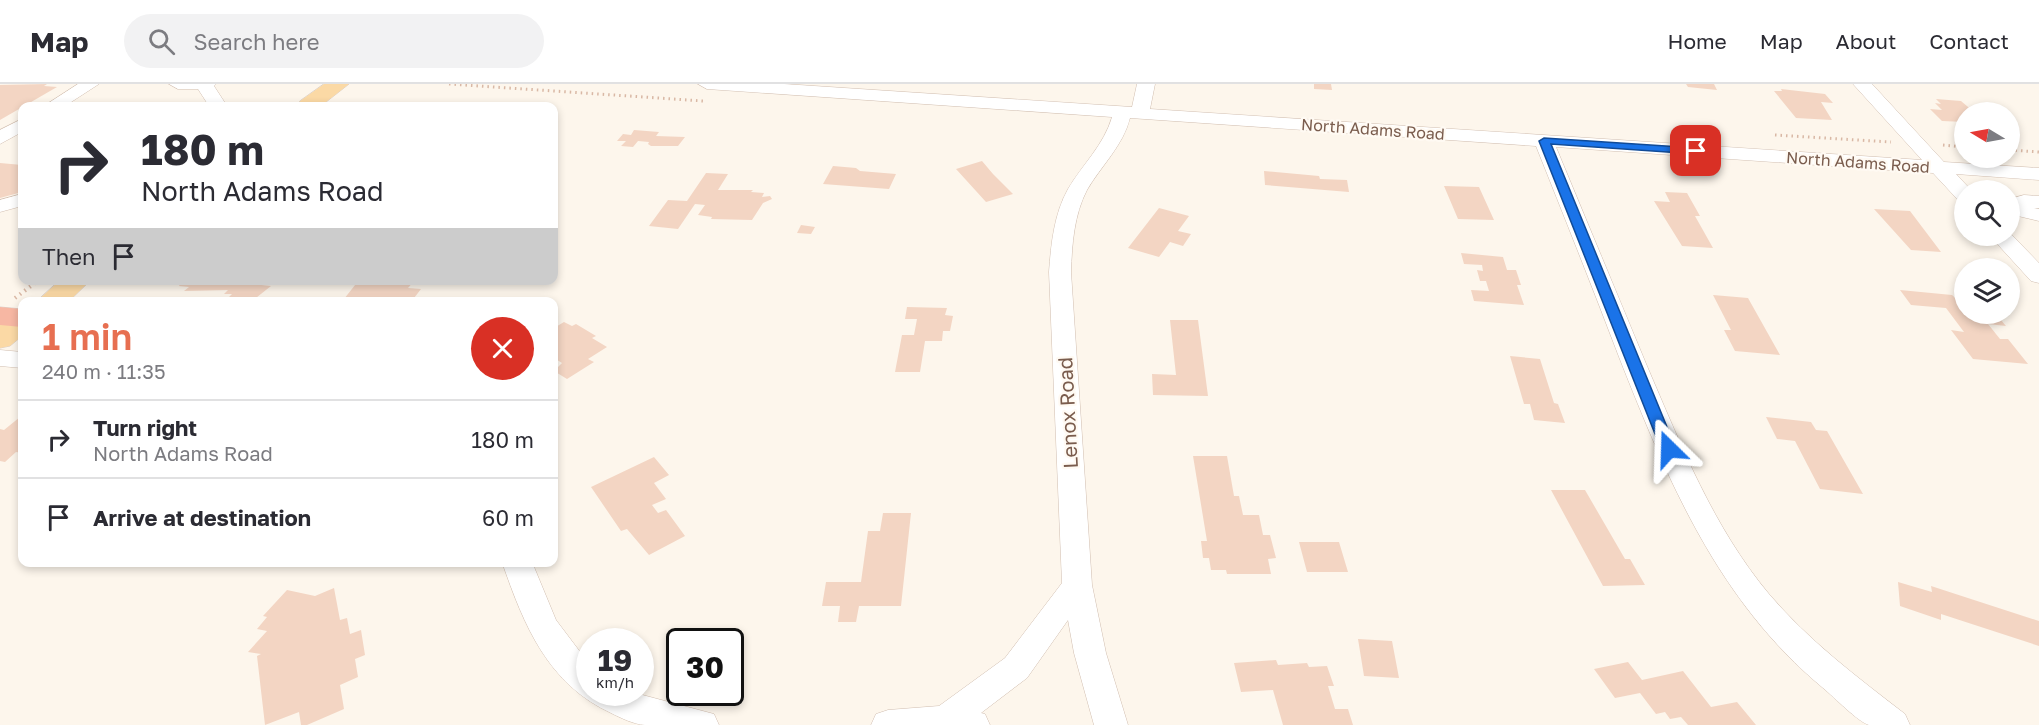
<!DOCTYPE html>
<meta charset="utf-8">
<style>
body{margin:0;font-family:"Golos Text",sans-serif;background:#f2f2f3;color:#2b2b33;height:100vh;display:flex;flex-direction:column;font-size:22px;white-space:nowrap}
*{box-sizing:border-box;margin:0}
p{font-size:20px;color:#7c7c81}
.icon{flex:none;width:33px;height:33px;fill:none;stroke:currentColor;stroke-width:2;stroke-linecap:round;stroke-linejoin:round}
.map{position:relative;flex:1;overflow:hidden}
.drawer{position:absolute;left:18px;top:213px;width:540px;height:270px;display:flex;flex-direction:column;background:#fff;border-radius:12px;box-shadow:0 3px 9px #0003}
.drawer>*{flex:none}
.banner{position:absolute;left:18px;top:18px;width:540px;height:183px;border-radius:12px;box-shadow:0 3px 9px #0003;background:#fff;color:#2b2b33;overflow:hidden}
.needle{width:39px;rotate:280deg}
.tools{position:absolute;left:1954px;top:18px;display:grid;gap:12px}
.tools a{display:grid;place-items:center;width:66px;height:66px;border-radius:50%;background:#fff;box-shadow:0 3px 9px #0003;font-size:30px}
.speed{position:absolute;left:576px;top:544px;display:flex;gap:12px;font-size:30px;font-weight:700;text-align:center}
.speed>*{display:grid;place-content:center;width:78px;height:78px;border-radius:50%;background:#fff;box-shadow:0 3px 9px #0003;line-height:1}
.speed small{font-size:15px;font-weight:400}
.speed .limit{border:3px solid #111;border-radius:9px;background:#fff;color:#111}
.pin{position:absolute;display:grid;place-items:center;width:51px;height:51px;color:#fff;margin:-26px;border-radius:12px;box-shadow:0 3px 9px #0006}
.me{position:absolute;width:66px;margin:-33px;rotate:338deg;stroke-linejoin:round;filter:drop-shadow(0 0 4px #0008)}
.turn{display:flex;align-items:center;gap:21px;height:126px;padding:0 24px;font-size:27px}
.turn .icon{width:78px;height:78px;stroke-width:2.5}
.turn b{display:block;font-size:42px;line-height:51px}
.then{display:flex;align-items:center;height:57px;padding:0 24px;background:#0003;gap:12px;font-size:22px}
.round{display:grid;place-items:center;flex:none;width:63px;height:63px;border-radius:32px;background:#f2f2f3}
.head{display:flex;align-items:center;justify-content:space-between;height:102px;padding:0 24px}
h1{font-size:36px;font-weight:600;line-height:45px;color:#e76f51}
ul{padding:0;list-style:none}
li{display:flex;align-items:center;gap:18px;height:78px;padding:0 24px;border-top:2px solid #e1e1e2}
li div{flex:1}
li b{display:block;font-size:22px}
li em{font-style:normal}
header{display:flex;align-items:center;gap:36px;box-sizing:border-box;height:84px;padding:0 30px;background:#fff;border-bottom:2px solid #e1e1e2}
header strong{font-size:28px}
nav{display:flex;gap:33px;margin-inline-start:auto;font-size:21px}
.search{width:420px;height:54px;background:#f2f2f3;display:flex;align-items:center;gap:15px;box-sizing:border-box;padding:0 21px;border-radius:33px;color:#7c7c81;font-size:22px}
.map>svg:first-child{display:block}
</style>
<header>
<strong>Map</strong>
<div class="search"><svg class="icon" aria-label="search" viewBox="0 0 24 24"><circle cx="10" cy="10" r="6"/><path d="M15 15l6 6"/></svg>Search here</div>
<nav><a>Home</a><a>Map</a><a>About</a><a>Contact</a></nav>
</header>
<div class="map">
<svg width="2039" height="641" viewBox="0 0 2039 641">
<rect width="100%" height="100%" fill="#fdf6ec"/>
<!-- building -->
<path fill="#f3d5c3" d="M47,0L44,2L57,3L0,36V1Z
M1314,0H1331L1332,6L1314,5Z
M1686,0H1714L1717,6L1688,3Z
M1781,5L1825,10L1833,19L1821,18L1832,36L1796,34L1774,7H1782Z
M1936,15L1961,17L1974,28H1965V38L1942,37L1930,25L1942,26L1935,19L1941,20Z
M634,46L659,48L656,52L685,53L678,62H651L648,60L649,58L638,57L633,63L621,62L626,57H617L623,50L631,51Z
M982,77L993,90L1013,110L986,118L956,85Z
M0,79L22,81V108L0,114Z
M833,82L856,84L860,87L896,90L889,105L823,100Z
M1264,87L1319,92L1320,95L1347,96L1349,108L1265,101Z
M706,89L728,90L718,106H753L751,108L764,109L762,113L770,112L772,115L763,119L752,136L711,135L712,133L698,131L705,121L695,120L678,145L649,142L668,116L687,117Z
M1444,102L1479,103L1494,136L1458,135Z
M1665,108L1687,109L1700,132H1695L1713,164L1682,162L1654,117L1670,118Z
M1159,124L1189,132L1178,147L1191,150L1183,162L1170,158L1159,173L1128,164Z
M1874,125L1910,127L1941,168L1911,166Z
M801,141L815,143L811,150L797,149Z
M1461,169L1503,173L1507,186H1516L1521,201H1517L1524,221L1474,217L1471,206L1489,207L1486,197H1480L1477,186L1483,187L1482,181L1464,180Z
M182,196H248L253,198L251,200L271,202L251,218H224L232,210H224L228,206L184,207L189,203L179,202Z
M359,196H415L408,204L421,205L411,218L344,215Z
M1900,206L1952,211L1965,223V230H1996L2006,242L1988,240L2000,255H2008L2028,280L1973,275L1951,246L1964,248L1946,224L1911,221Z
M1713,211L1748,214L1780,271L1735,267L1724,246H1731Z
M907,223L947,224L945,231L953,232L950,247H943L942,257H925L920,288H895L902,251H914L917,235H905Z
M1170,236H1198L1208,312L1153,311L1152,290L1176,291Z
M564,238L572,242L576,240L596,252L592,254L607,263L588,275L594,278L567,295L554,287L562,279L554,274V244Z
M1510,272L1540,275L1554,319L1558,320L1565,339L1534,336L1530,320H1524Z
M20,333H22V369L16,368L5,378L0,377V345L4,346Z
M1766,333L1811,338L1816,346L1827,347L1863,410L1820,405L1795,357L1777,355Z
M1193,372H1227L1234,412H1239L1243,431H1259L1263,451H1270L1276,474L1268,475L1271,490H1227L1226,486H1211L1209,474H1203L1201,457H1207Z
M654,373L669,391L654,399L666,415L652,421L658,429L666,426L685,452L649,471L627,445L621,447L591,403Z
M1551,406H1585L1625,475H1630L1645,501L1603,502Z
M883,429H911L901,522H859L856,538H838L840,522H822L826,498H861L868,447H880Z
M1299,458H1339L1348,488H1307Z
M1898,498L1932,508L1931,502L2039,537V562L1941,530V536L1900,522Z
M334,504L340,536L347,534L350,550L361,546L365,571L355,575L358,593L340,601L344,625L307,641H301L299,628L265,641L257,572L261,570L248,568L267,547L257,545L267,533L263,532L287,506L315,512Z
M1358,555L1392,557L1399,594L1364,592Z
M1276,576L1278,581L1307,579L1309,583L1327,582L1334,602H1328L1335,625H1348L1353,641H1283L1273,606L1241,608L1234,579Z
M1628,578L1642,596L1683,587L1711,623L1737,618L1756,641H1688L1681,633L1670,635L1665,628L1656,630L1640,609L1615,614L1594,585Z"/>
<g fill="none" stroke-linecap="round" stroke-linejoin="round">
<!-- minor casing -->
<g stroke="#d1beb0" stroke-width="1">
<path id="minor" d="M78,0H99L65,22H44Z
M169,0H216L214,2L227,22H209L198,5H178Z
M698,0H784L1132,23L1137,0H1155L1150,25L1922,76L1853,0H1872L1944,78L2039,84V96L1956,90L1971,106H1965V118L1958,116L1933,89L1556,63C1586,136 1617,209 1647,282C1681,361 1713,443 1769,510C1809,557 1857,593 1905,630L1910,641C1898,641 1880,641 1869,641C1858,638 1834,613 1823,604C1718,517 1668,397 1619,273C1592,202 1564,132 1536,62L1130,34C1123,62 1101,82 1087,106C1074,131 1072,160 1071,188L1092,501L1106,569L1128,641H1094L1074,569L1068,536L1027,594L981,629L985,630L990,641H871L876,630L888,626L939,622L1005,574L1062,499L1049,188C1051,160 1054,130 1068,105C1082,81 1104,61 1112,33L707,5Z
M22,35V48L0,60V46Z
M22,110V122L0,128V116Z
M2024,111L2039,112V124H2034L2039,125V137L2018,132L2010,127V115Z
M2010,149L2039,179V199L2031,197L1990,152H2010Z
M0,266L22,268V284L0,282Z
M502,478H532L556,536L590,581V609H635L714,630L719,641C695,641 669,641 645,641C633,640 621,634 611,629C548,600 524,542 502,478Z"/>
</g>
<!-- major casing -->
<g stroke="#dad1cd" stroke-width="1">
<path id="major" d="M324,0H349L321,22H297L300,17Z
M60,196H91L68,218H36Z
M22,229V252L10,262L0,264V241L12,232Z"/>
</g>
<!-- highway casing -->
<g stroke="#dad1cd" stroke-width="1">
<path id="highway" d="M0,223L22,225V243L0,241Z"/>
</g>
<!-- path-far1 -->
<path stroke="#d9b8a5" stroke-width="3" stroke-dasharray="1.5 4" stroke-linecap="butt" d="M449,0L703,17
M1775,51L1891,58
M1943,61L1965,63
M2010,66L2039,68
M1982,106H1993"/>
<!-- path -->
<path stroke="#d9b8a5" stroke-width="4" stroke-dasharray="1.5 4.5" stroke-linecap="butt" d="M15,214L39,196"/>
<!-- minor -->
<use href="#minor" fill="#fff" fill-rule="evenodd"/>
<!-- major -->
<use href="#major" fill="#fbd9a5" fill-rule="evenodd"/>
<!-- highway -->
<use href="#highway" fill="#f7b7a3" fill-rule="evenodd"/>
</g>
<!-- route -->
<path fill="#1a73e8" stroke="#114b97" stroke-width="1.5" d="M1544,54L1696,64L1701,67L1696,70L1551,60L1676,365L1674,368H1664L1661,365L1539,57Z"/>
<g text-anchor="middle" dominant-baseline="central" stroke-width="4.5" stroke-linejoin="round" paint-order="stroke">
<!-- far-street labels -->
<g font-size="16" fill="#7a5c4d" stroke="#fffaf3">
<text transform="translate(1373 45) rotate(4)">North Adams Road</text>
<text transform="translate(1858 78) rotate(4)">North Adams Road</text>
</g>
<!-- street labels -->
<g font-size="20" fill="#7a5c4d" stroke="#fffaf3">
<text transform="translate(1067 329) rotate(-93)">Lenox Road</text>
</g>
</g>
</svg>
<div class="tools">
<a><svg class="needle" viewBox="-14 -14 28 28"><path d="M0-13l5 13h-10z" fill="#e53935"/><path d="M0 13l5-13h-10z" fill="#7c7c81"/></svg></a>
<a><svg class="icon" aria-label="search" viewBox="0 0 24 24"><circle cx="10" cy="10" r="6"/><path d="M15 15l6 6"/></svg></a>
<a><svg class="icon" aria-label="layers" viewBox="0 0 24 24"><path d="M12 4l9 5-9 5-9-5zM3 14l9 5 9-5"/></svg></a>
</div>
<div class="speed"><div>19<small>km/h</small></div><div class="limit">30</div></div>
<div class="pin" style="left:1696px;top:67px;background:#d93025"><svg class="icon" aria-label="arrive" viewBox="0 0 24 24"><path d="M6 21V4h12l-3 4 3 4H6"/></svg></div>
<svg class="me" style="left:1669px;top:365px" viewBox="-20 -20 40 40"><path d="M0-17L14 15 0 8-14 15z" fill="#1a73e8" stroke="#fff" stroke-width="4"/></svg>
<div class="banner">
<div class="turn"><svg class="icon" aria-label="right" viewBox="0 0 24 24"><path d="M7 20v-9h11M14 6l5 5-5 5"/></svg><div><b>180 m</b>North Adams Road</div></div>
<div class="then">Then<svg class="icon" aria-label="arrive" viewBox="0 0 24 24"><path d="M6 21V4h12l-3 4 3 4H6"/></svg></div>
</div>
<section class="drawer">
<div class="head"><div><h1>1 min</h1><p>240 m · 11:35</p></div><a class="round" style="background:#d93025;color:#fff"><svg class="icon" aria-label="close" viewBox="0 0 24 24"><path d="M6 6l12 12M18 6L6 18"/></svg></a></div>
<ul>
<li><svg class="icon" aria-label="right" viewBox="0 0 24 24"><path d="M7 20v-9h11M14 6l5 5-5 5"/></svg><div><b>Turn right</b><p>North Adams Road</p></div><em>180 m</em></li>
<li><svg class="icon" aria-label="arrive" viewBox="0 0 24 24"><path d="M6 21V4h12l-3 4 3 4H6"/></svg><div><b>Arrive at destination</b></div><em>60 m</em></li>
</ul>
</section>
</div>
